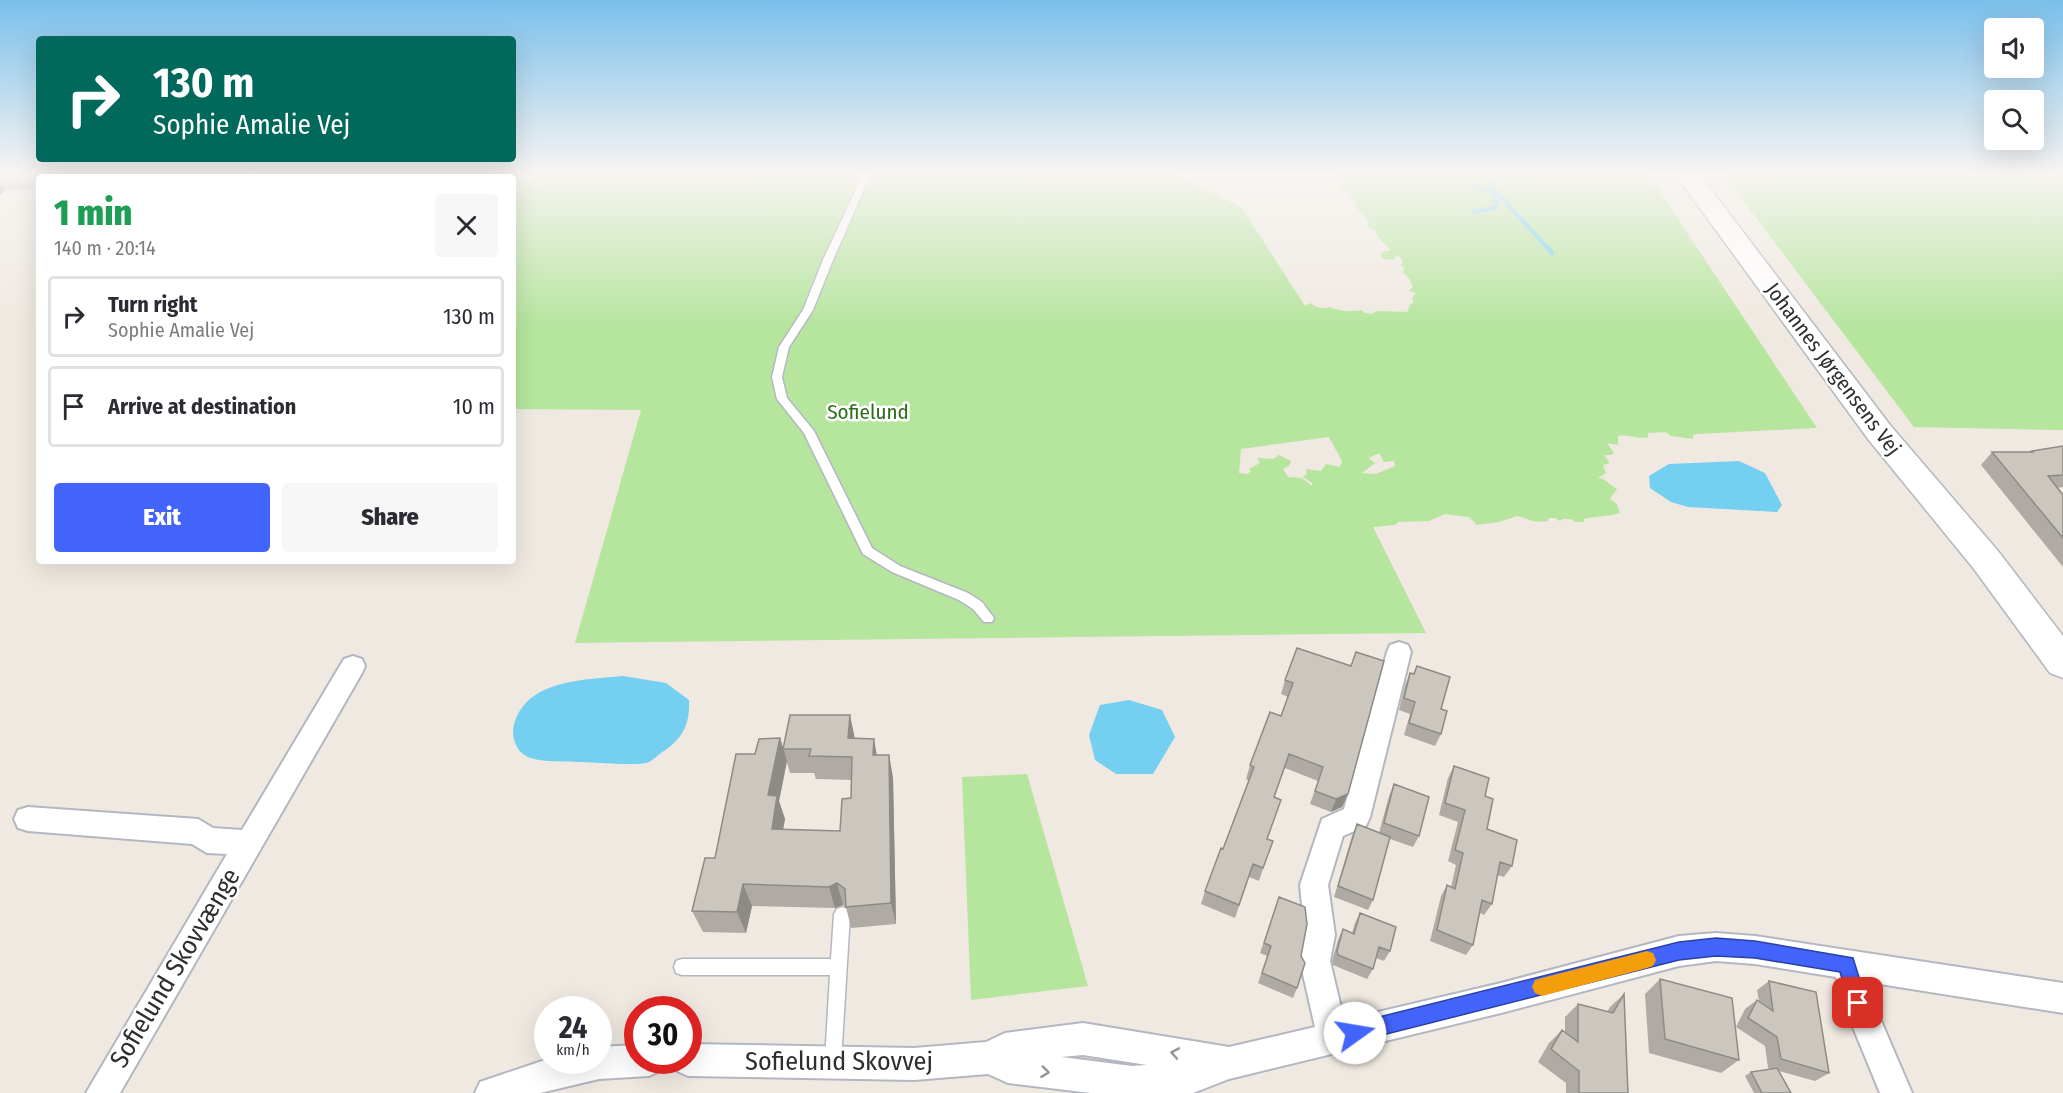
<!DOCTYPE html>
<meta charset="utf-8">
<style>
body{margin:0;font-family:"Fira Sans Condensed",sans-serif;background:#f7f7f7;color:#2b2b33;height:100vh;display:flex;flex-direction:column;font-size:22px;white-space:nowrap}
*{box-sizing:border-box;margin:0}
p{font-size:20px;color:#7c7c81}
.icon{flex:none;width:33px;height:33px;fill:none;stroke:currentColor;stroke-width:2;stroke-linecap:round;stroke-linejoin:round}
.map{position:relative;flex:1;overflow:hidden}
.panel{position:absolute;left:36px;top:174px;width:480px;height:390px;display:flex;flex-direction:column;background:#fff;border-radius:6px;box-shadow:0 6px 24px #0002}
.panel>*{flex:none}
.hud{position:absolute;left:36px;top:36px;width:480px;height:126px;border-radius:6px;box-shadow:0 6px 24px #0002;background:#00695c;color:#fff;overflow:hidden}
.fabs{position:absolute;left:1984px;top:18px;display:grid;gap:12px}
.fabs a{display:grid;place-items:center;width:60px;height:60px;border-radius:6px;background:#fff;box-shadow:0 6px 24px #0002;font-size:30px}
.speed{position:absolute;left:534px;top:996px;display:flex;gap:12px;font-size:30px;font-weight:700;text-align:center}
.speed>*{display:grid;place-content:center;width:78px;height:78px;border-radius:50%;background:#fff;box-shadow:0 6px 24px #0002;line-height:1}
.speed small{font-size:15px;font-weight:400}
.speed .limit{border:9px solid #d22;background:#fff;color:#111}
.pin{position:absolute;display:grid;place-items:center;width:51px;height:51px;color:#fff;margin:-26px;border-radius:12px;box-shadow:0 3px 9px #0006}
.me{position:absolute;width:66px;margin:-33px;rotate:77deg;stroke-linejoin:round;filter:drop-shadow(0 0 4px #0008)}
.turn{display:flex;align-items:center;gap:21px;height:126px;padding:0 18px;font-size:27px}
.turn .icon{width:78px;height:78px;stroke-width:2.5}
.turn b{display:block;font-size:42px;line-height:51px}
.round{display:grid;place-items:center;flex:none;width:63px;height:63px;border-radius:6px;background:#f7f7f7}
.summary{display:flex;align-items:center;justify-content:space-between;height:102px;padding:0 18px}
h1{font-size:36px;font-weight:800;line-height:45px;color:#1e9e55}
.button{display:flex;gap:12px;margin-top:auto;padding:12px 18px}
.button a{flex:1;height:69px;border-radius:6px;background:#4264fb;color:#fff;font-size:24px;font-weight:800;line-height:69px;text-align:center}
.button a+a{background:#f7f7f7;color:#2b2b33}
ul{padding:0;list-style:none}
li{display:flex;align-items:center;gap:18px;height:81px;margin:0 12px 9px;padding:0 6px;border:3px solid #e1e1e2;border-radius:6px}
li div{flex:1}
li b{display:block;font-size:22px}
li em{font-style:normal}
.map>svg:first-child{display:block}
</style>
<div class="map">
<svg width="2063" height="1093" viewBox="0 0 2063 1093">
<rect width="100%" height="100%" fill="#efe9e1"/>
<!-- green -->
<path fill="#b6e59e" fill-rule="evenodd" d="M278,174H1178L1242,208L1305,306L1311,303C1315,308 1324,309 1330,307C1337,311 1354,312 1362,310L1365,313L1372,314L1376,311L1407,312L1410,305L1414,302L1412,298L1416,293L1409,291L1413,287L1409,278L1403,273L1404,267L1400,266L1403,262L1400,257L1396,256L1394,260L1381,258L1382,252L1391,250L1377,236L1375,230L1367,227L1369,221L1355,206L1358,205L1347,191L1338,190L1341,189L1338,179L1331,174H1648L1817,428L1697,434L1693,435V439L1671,436L1666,432L1648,433V437C1639,440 1629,434 1618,436V445L1607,443L1614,453L1612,455H1604L1610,463L1603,465L1606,473L1598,478L1603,479L1617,489L1610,499L1617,504L1620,513C1607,517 1596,516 1584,519V522H1575L1571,519H1563L1560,521L1555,518H1549L1548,521C1530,523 1531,519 1517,516L1499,522L1477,525L1469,517L1445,514L1429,521L1398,522L1395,525L1373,527L1426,633L575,643L641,410L513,409V177H275ZM1329,437L1342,461L1341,465L1339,467L1326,464L1321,471L1306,469L1307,474L1303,477L1312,483V486L1302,478L1288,477L1283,469L1289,466L1291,461L1279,455L1273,459L1257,458L1260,463L1249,469L1251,471L1248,474L1239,473L1241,449ZM1377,454H1380L1384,462L1394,461L1395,466L1376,474L1362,473L1375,463L1369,458Z
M1723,174H2063V430L1914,427Z
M1027,774L1088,986L971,1000L962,777Z"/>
<!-- water -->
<path fill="#75cff0" d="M1739,461L1765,473L1782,505L1777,512L1688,507L1671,502L1650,488L1649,476L1669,464Z
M623,676L666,683L689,700C690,726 682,739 661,753C657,756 651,762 646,763C635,766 591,762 577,762C563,761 534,763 523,754C515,748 511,734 514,725C526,679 585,680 623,676Z
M1129,700L1162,710L1175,737L1153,774H1116L1095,760L1089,735L1100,705Z"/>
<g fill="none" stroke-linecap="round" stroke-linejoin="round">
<!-- stream -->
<path stroke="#75cff0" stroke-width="4.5" d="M1502,174L1492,184V187L1552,253
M1472,186L1497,194
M1473,212L1495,208L1496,194"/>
<!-- lane casing -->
<g stroke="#b4b7c1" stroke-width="3">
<path id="lane" d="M863,174H871L833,260L813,310L789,347L782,377L787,398L814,431L872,548L900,566L968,593L982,602L994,618L992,622H984L973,609L959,600L892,572L863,554L804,433L777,399L772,377L779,347L803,310L823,260Z
M842,907L847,909L850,914L841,1061L839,1067L833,1069L827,1067L825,1061L830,975H682L676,973L674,967L676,961L682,959H831L834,914L837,909Z"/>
</g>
<!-- street casing -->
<g stroke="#b4b7c1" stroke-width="4">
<path id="street" d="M1399,642L1408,645L1411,652L1370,817L1366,826L1343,836L1328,885L1335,935L1330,961L1344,1020L1501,983L1679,936L1716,933L1755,936L2063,983V1013L1867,982L1873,1002L1912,1093H1880L1843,1003L1836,977L1755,964L1716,961L1679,966L1501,1013L1229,1079L1193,1093H1091L1008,1083L988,1074L914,1080L688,1076L677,1071L672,1060H688V1044L914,1048L986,1042L1005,1033L1083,1023L1229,1047L1315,1027L1300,961L1305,935L1300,885L1322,819L1344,809L1387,652L1390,645ZM1083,1055L1147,1065L1132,1066L1061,1057Z
M353,656L362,659L365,666L362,673L120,1093H86L227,854L207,853L192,844L28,831L18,828L14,819L18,810L28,807L198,819L213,828L242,830L344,659Z
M638,1045V1060H665L660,1071L649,1076L599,1079L540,1093H475L480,1082L548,1059L598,1060V1047Z"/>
</g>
<!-- secondary casing -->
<g stroke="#b4b7c1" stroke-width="3">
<path id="secondary" d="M1675,174H1699L1890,425L1998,551L2063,636V678L2050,673L1974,569L1868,439Z"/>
</g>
<!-- lane -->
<use href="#lane" fill="#fff" fill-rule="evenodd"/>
<!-- street -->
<use href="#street" fill="#fff" fill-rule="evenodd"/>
<!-- secondary -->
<use href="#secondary" fill="#fff" fill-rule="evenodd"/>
</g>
<!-- wall -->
<path fill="#afaba4" d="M0,174H66L63,177H39V189L6,190L0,195Z
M2063,446V487L2057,488L2063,495V567L1981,465L1992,452H2031L2032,451Z
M1297,648L1348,794L1342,807L1331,812L1310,804L1318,781L1285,768L1274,798L1268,839V854L1259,881L1249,877L1235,918L1201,904L1205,891L1223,849L1249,781L1246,779L1250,765L1281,716L1288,697L1281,694L1285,680Z
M1417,666L1441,709V734L1435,746L1404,735L1410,714L1399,710L1405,685L1410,673L1413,674Z
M780,738L787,761L779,801L785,819L783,829L840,831L851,798L852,780L816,779L814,773H790L783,749L855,738L877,755H889L893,778L896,924L851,928L846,907L843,905L835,908L752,906L746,933L703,932L692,911L715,858L755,754Z
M1454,766L1485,796L1487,829L1512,866L1504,877L1497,875L1492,904L1484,915L1480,913L1473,945L1466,955L1430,941L1441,896L1447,885L1451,887L1456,865L1448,861L1458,822L1439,815L1448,778Z
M1394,784L1419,836L1413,847L1390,839L1373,900L1368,910L1334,897L1352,836L1357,824L1379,833L1389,796Z
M1279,897L1301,956L1297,988L1293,998L1258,983L1267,956L1260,953Z
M1360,913L1390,951L1384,961L1376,958L1373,969L1367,979L1333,965L1332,961L1338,940L1343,929L1352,933L1355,923Z
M1660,979L1739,1060L1721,1073L1649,1053L1645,994Z
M1769,981L1829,1073L1815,1081L1779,1071L1791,1093H1754L1745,1076L1751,1072L1771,1069L1768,1068L1765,1046L1736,1027L1745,1009L1757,1000L1759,1001L1757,990Z
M1624,994L1628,1093H1566V1083L1538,1062L1549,1043L1562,1030L1565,1033V1017L1578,1004L1607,1012L1610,1007Z"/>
<!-- shaded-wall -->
<path fill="#8e8b86" d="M39,174H66L63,177H41Z
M0,182L6,190L0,195Z
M850,715L855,739L848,738Z
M780,738L787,761L779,801L785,819L779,851L772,829L768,795Z
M874,739L878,762L873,755Z
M889,755L893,778L896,924L891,903Z
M1348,794L1342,807L1331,812L1336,799Z
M837,883L843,905L835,908L829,887Z
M743,884L752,906L746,933L737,912Z"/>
<!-- building -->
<path fill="#cbc7bf" stroke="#8e8b86" stroke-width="1.5" d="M2063,446V475L2048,476L2063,495V538L1992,452H2034L2032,451Z
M1297,648L1351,666L1356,652L1384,661L1348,794L1336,799L1315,791L1323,767L1289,754L1274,797L1281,800L1267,839L1273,841L1263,868L1253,864L1239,905L1205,891L1221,848L1223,849L1254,767L1250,765L1270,712L1281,716L1293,683L1285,680Z
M1417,666L1450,677L1441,709L1447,711L1441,734L1409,723L1415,702L1404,698L1410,673L1414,674Z
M790,715H850L848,738L874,739L873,755H889L891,903L846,907L845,889L837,883L829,887L743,884L737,912L692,911L705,858H715L736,754H755L759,739L780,738L768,795L777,796L772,829L840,831L842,799L851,798L852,757L809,756L811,749H783Z
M1454,766L1489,778L1485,796L1493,799L1487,829L1517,840L1512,866L1500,862L1492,904L1482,900L1473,945L1437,930L1447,885L1455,889L1463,853L1455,850L1465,810L1445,803Z
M1394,784L1429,797L1419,836L1384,823Z
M1357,824L1390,837L1373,900L1338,886Z
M1279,897L1305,907L1307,924L1301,956L1305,963L1297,988L1262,973L1271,946L1264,943Z
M1360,913L1396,927L1390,951L1379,947L1373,969L1338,955L1337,951L1343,929L1354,934Z
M1660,979L1732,998L1739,1060L1665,1039Z
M1769,981L1816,992L1829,1073L1781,1059L1777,1037L1748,1018L1757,1000L1773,1011Z
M1624,994L1628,1093H1579V1071L1551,1049L1562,1030L1578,1042V1004L1613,1013Z
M1777,1068L1791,1093H1762L1751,1072Z"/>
<!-- one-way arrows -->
<defs><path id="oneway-chevron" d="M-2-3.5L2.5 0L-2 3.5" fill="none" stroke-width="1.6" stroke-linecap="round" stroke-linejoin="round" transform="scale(1.5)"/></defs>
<g stroke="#969696">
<use href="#oneway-chevron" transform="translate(1175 1053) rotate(-170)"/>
<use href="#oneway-chevron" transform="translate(1045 1072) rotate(7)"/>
</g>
<!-- sky -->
<linearGradient id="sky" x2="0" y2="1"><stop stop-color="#7abfeb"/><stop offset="0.53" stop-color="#f8f5f2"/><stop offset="1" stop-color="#f8f5f2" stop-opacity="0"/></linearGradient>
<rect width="2063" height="327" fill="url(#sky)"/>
<!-- route -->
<path fill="#4264fb" stroke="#2b41a3" stroke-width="1.5" d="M1716,938L1755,941L1853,958L1867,1003L1864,1009L1858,1012L1851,1009L1840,972L1755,958L1716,956L1679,960L1355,1042L1348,1039L1345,1033L1348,1026L1355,1023L1679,942Z"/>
<!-- slow -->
<path fill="#f59e0b" d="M1647,951L1653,953L1656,960L1653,966L1647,968L1542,996L1535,993L1532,987L1535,980L1542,978Z"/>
<g text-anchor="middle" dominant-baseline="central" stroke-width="5" stroke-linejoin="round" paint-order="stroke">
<!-- street labels -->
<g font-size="21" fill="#2e2e2e" stroke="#fff">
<text transform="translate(1833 369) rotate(53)">Johannes Jørgensens Vej</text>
</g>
<!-- park labels -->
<g font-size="21" fill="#2c6e1b" stroke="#fff">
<text x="868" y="412">Sofielund</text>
</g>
<!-- near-street labels -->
<g font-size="26" fill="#2e2e2e" stroke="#fff">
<text transform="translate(175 968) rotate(-59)">Sofielund Skovvænge</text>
<text x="839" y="1061">Sofielund Skovvej</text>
</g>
</g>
</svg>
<div class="fabs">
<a><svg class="icon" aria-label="sound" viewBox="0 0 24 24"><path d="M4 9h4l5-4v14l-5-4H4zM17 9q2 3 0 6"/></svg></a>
<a><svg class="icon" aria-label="search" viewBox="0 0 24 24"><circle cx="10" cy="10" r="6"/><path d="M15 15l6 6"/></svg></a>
</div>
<div class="speed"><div>24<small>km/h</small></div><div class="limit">30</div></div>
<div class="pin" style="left:1858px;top:1003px;background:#d93025"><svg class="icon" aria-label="arrive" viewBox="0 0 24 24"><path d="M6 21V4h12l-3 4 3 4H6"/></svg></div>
<svg class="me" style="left:1355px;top:1033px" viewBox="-20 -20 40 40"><circle r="19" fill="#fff"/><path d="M0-13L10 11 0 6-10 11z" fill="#4264fb"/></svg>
<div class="hud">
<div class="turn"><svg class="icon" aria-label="right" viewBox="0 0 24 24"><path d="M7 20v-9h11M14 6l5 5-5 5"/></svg><div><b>130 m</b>Sophie Amalie Vej</div></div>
</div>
<section class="panel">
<div class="summary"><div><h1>1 min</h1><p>140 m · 20:14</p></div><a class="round"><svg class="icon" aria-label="close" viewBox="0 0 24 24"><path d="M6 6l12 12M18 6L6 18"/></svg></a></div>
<ul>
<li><svg class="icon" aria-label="right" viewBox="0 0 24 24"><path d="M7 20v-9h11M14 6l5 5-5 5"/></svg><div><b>Turn right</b><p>Sophie Amalie Vej</p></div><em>130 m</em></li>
<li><svg class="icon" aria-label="arrive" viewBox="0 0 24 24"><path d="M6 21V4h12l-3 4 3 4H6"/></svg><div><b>Arrive at destination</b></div><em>10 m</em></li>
</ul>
<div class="button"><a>Exit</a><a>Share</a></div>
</section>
</div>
